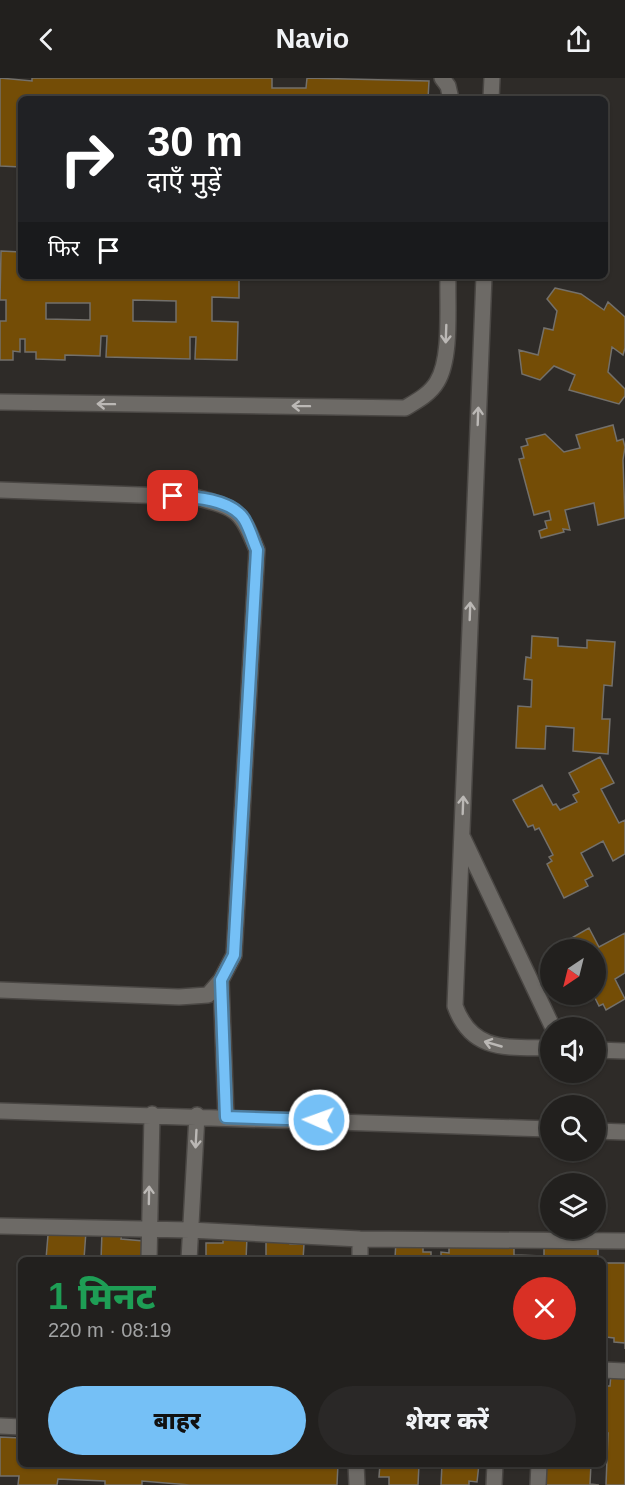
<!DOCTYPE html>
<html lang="hi">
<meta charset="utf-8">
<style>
body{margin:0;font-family:Helvetica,"Noto Sans Devanagari",sans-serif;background:#2a2827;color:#f1f3f6;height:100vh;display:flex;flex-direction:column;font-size:22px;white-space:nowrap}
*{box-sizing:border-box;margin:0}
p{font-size:20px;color:#a2a3a4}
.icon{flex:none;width:33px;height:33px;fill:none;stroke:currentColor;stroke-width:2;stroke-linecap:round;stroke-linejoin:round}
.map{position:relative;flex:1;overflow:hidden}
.details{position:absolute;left:18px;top:1179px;width:588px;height:210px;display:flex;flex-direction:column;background:#22201e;border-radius:9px;box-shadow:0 2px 4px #0004,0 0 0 2px #3f3e3c}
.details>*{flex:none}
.top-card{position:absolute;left:18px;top:18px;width:590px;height:183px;border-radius:9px;box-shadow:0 2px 4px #0004,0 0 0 2px #3f3e3c;background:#202124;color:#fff;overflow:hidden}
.needle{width:39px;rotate:215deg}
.controls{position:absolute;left:540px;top:861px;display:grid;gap:12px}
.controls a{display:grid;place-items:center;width:66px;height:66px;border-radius:50%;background:#22201e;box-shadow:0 2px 4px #0004,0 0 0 2px #3f3e3c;font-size:30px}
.pin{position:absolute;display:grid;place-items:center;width:51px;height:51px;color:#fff;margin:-26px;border-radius:12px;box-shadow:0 3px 9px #0006}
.me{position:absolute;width:66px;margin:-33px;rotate:272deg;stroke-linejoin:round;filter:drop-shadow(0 0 4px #0008)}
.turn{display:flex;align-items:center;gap:21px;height:126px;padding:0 30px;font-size:27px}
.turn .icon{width:78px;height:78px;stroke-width:2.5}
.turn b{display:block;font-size:42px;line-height:51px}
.then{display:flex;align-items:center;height:57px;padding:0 30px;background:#0003;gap:12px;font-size:22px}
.round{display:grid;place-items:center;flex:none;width:63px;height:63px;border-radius:32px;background:#2a2827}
.head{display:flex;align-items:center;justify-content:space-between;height:102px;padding:0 30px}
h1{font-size:36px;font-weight:800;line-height:45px;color:#1e9e55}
.action{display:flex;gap:12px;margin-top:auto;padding:12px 30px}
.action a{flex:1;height:69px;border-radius:36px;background:#75c0f6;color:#111;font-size:24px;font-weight:800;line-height:69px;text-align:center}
.action a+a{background:#2a2827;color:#f1f3f6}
header{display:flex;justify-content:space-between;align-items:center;height:78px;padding:0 30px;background:#22201e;font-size:27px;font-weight:800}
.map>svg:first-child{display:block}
</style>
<header><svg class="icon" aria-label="back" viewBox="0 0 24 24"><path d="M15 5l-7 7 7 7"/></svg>Navio<svg class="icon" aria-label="share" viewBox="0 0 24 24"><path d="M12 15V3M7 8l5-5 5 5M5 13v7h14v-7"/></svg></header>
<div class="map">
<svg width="625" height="1407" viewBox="0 0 625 1407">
<rect width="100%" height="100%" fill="#2e2b28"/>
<!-- building -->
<path fill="#744d06" stroke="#73706b" stroke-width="1.5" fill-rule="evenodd" d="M0,0L32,3V0H272V10H306L307,0L429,3L428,21H21V89L0,88Z
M1,173L21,174V198H239V220L212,219V243L238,244L237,282L195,281L196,259H190V281L106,279L107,258H101L100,278L65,277V282L36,281V274H25V261H20V274L13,273V282H0V243H6V222H0ZM133,222L176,223V244L133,243ZM46,225H90V242L46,241Z
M555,210L581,216L604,232L608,224L625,239V270L623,277L612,269L608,294L625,311V318L619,326L569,312L575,297L554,288L540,302L522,296L519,272L538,277L544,250L553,252L557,233L547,221Z
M613,347L617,363L623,361L625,369L623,382L625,440L598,447L594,425L565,432L570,452L563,451L564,454L541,460L539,453L547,450L545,443L551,442L549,433L534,437L519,381L524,380L521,369L528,367L526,361L545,356L564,374L580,370L576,357Z
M532,558L558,560V568L587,570V562L615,564L612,608L604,607L602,641H610L608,676L573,673L574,650L546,648L545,671L516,670L518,628L531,629L532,602L524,601L526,579L531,580Z
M600,679L614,705L601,711L619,745L625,742V776L613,783L603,763L581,775L593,798L585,802L588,808L564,820L547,786L552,783L549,779L553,777L539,750L535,752L533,747L528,749L513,722L542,707L553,727L556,726L560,732L577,724L573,717L579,714L569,695Z
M589,850L599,869L625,855V895L615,901L625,921L606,932L603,926L599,928L593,916H596V909L599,908L596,902V872L567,871L571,869L568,862Z
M60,1152L86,1153L84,1181L100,1182L46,1181L48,1157H60Z
M102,1154L122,1155L121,1161L144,1163L143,1182H101Z
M223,1159H247L246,1182H206V1165H223Z
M266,1159L290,1160V1166H304L303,1182H266Z
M396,1163L423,1164V1174H431V1182H390L395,1180Z
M449,1167L514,1169V1177L544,1178V1170L598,1171V1182H441V1174L449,1175Z
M603,1185H625V1271V1265L614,1264V1260L606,1259V1264H603Z
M611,1296H625V1407H606L608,1355H603V1308H610Z
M0,1359L21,1360V1386H202V1389L211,1390V1386H292V1388L300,1389V1386H338L337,1407H190L142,1403V1407H105V1403L58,1401L57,1407H18L19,1398H0Z
M380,1386H419L418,1407H389V1399H379Z
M442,1386H479L477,1404L469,1403V1407H441Z
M544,1386H591L590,1406L599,1407H543Z"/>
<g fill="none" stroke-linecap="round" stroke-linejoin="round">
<!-- minor casing -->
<g stroke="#4a4744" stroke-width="18">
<path id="minor" d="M442,0L448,8L451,21
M491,21L492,0
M484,198L455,928C472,975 508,969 550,970
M0,324L405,330C417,323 430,316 437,304C452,280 447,227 448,198
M0,412L195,419C238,431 240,431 257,472L234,877L221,902L208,917L179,919L0,912
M463,760L553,950
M221,902L226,1039
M596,972L625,973
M0,1033L550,1051
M596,1053L625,1054
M0,1148L190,1152L360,1161L625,1163
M149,1182L152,1036
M189,1182L197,1037
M360,1182V1161
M603,1292L625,1293
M0,1348L21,1349
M356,1386L357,1407
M494,1407L495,1386
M538,1407L539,1386"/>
</g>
<!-- minor -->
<use href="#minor" stroke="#6d6a66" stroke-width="15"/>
</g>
<!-- one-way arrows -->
<defs><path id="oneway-shaft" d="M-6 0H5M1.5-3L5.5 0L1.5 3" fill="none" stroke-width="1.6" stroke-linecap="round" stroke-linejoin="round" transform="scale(1.5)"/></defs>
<g stroke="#bbb8b5">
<use href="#oneway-shaft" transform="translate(446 256) rotate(92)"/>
<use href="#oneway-shaft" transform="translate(106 326) rotate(-179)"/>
<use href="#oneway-shaft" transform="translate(301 328) rotate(-179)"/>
<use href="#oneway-shaft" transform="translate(478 338) rotate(-88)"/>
<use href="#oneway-shaft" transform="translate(470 533) rotate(-88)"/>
<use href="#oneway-shaft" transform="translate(463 727) rotate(-88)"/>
<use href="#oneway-shaft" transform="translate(493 966) rotate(-164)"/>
<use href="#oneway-shaft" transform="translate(196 1061) rotate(93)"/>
<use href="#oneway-shaft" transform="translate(149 1117) rotate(-89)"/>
</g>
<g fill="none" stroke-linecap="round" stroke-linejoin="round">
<!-- route casing -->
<g stroke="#4c7da0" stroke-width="15">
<path id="route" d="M173,418C194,419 231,421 244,441C250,451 253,463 257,472L234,877L221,902L226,1039L319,1042"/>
</g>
<!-- route -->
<use href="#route" stroke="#75c0f6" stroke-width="10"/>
</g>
</svg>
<div class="controls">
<a><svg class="needle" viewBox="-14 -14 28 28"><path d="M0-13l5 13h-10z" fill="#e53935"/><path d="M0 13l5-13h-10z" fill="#a2a3a4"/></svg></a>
<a><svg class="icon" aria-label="sound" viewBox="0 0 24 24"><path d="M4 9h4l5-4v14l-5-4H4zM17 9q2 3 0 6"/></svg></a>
<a><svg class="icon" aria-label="search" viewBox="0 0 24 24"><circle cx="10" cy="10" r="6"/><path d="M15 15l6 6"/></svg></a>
<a><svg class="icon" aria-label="layers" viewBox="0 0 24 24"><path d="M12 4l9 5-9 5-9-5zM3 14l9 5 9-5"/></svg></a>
</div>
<div class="pin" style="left:173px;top:418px;background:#d93025"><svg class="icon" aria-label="arrive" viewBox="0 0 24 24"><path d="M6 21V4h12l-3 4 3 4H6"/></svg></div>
<svg class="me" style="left:319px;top:1042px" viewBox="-20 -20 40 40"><circle r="17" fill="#75c0f6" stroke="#fff" stroke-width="3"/><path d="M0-11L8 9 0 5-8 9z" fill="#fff"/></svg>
<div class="top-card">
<div class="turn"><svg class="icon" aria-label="right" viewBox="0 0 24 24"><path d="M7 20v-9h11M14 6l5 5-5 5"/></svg><div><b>30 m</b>दाएँ मुड़ें</div></div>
<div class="then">फिर<svg class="icon" aria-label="arrive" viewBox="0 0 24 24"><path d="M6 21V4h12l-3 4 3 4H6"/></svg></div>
</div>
<section class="details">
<div class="head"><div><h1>1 मिनट</h1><p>220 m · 08:19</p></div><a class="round" style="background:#d93025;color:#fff"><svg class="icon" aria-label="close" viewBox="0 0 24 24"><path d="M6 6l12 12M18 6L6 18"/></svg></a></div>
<div class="action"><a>बाहर</a><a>शेयर करें</a></div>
</section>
</div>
